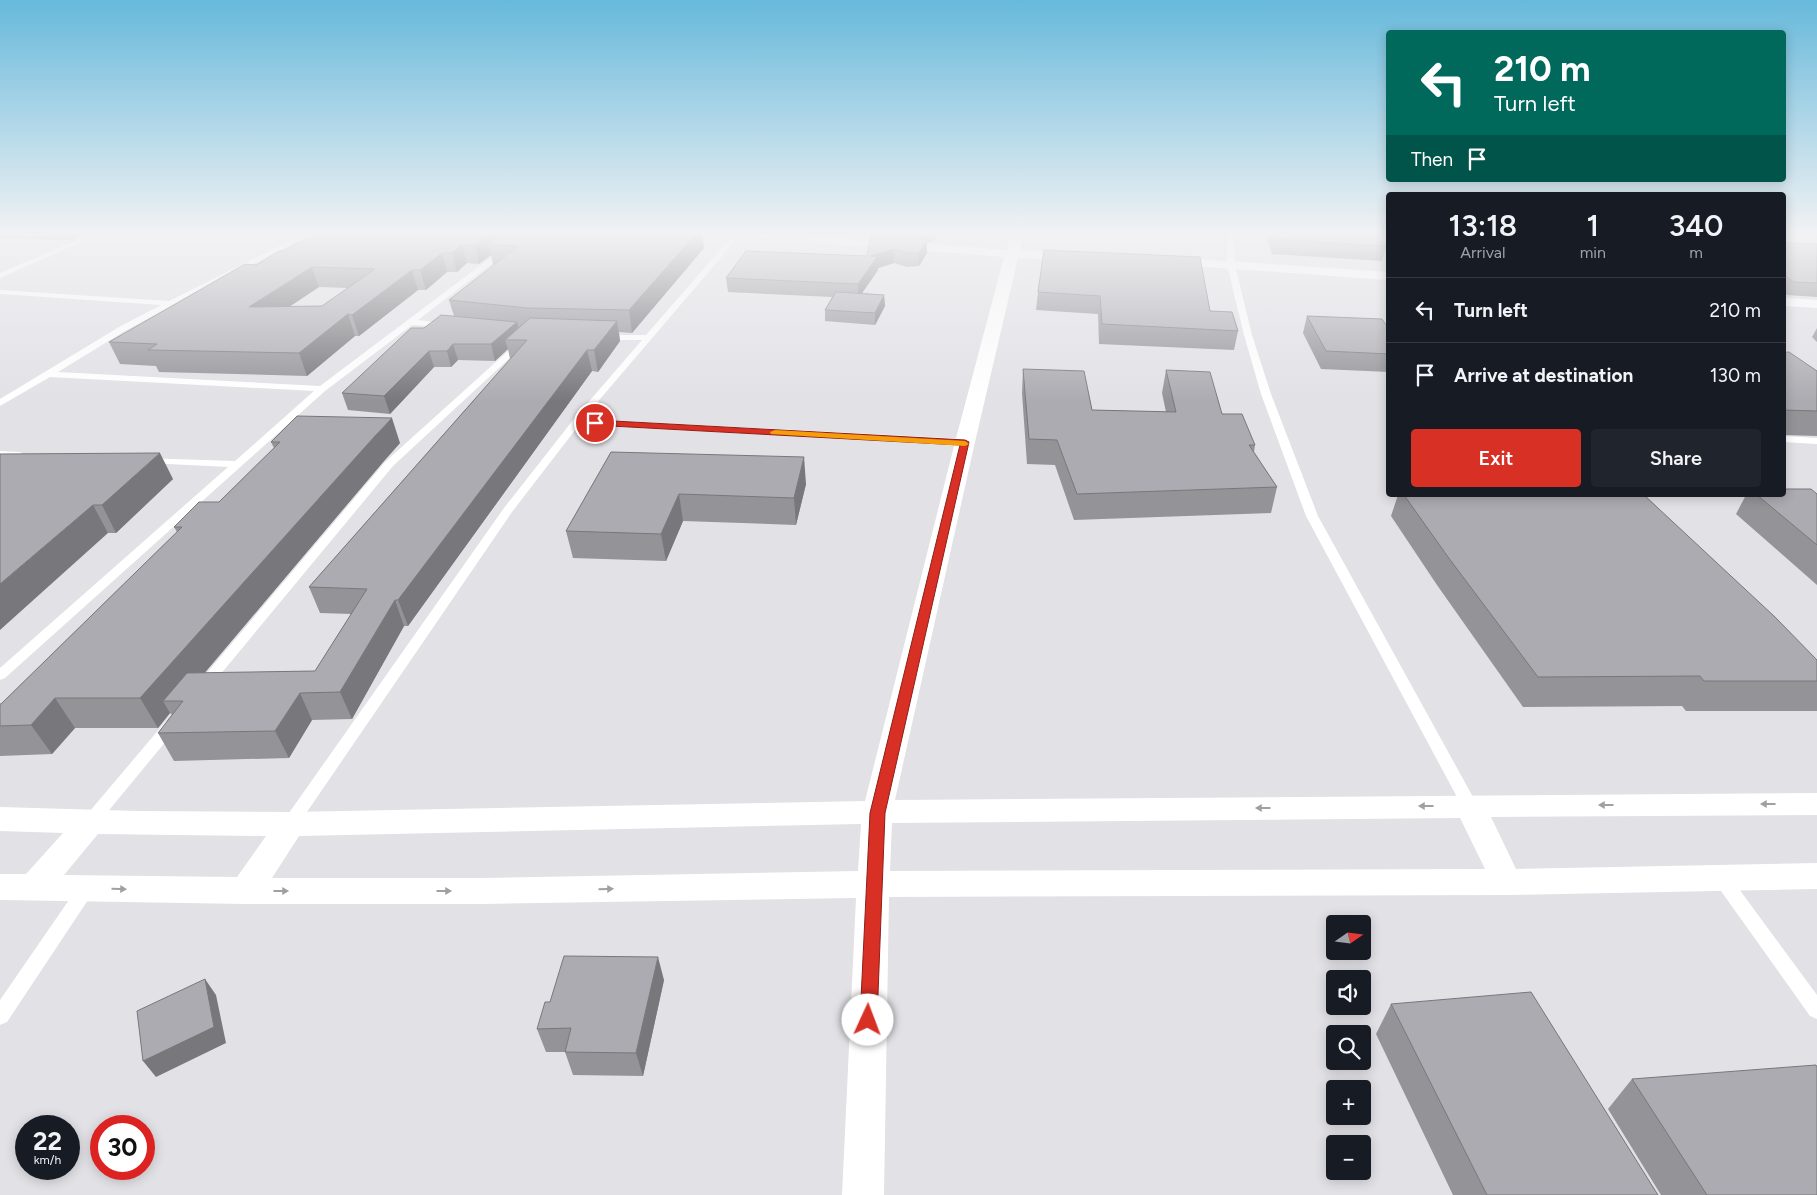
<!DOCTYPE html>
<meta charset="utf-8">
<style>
body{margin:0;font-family:Figtree,sans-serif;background:#20242c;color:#f1f3f6;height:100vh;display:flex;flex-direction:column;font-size:19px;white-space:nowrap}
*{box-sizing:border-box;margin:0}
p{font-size:16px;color:#9ea1a6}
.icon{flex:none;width:28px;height:28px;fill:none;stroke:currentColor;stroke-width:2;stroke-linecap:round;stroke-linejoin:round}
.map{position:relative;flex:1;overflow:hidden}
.sheet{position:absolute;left:1386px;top:192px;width:400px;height:305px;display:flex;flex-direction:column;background:#171b24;border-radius:5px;box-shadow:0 2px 12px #0003}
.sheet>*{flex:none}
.top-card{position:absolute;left:1386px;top:30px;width:400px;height:152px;border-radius:5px;box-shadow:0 2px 12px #0003;background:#00695c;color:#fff;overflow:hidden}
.needle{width:32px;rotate:76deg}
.fabs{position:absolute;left:1326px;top:915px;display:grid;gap:10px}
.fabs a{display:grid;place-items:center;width:45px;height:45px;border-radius:5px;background:#171b24;box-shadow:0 2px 12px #0003;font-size:25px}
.speed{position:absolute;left:15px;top:1115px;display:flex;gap:10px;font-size:25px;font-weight:700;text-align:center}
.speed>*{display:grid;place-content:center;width:65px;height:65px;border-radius:50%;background:#171b24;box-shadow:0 2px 12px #0003;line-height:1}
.speed small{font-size:12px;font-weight:400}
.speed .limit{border:8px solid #d22;background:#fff;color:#111}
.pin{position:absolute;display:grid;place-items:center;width:42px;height:42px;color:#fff;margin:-21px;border:2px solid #fff;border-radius:50%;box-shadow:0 1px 5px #0007}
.me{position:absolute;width:55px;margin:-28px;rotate:2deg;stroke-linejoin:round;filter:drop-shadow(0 0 4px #0008)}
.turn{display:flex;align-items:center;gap:18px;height:105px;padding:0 25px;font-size:22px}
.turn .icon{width:65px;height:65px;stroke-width:2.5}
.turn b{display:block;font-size:35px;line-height:42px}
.then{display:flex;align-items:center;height:48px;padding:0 25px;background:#0003;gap:10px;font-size:19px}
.eta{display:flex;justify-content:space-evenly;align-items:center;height:85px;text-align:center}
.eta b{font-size:30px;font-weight:600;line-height:35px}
.cta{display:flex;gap:10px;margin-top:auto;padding:10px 25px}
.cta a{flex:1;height:58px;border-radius:5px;background:#d93025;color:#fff;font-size:20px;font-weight:600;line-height:58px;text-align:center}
.cta a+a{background:#20242c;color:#f1f3f6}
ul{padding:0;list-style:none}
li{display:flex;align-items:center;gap:15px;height:65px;padding:0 25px;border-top:1px solid #363941}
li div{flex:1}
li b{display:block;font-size:19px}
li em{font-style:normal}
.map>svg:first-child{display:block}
</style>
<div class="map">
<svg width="1817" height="1195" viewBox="0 0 1817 1195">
<rect width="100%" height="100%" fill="#e1e1e6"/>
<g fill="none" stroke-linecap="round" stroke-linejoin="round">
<!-- lane -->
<path fill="#fff" fill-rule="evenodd" d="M91,234H100L0,278V273Z
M303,234H312L173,305L125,331L58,372L320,386L522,234H530L418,320L445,323H448V327L412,325L325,391L5,678L0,680V668L228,467L147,463L143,462L142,460L143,458L235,461L314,391L50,377L0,406V399L119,327L161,305L0,294V290L169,301Z
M734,234H741L583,419L965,439L970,442L969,444L579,425L512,512L296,828L290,830L284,828L282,824L284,820L504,508L573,420L642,340H605L602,339V335H646Z
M1227,234H1233L1235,265L1252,335L1271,394L1318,516L1478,806L1476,810L1470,812L1464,810L1306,516L1261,394L1244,335L1227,265Z
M518,342L525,344L393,466L210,687H200L198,684L200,681L385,462Z
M1784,348L1817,374V381L1784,355Z
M1784,436L1817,438V444L1784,442Z
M0,451L20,452L25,455L20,458L0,457Z
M171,720L176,721L178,725L176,729L96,826L90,828L84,826L82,822L84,818L166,721Z
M1722,872L1728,874L1817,995V1019L1810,1016L1716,884L1714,879L1716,874Z
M86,882L92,884L95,889L92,894L7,1022L0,1025V1000L80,884Z"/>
<!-- street -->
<path fill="#fff" fill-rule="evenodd" d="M756,234H813L1006,250L1011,234H1023L1020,250L1075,252L1082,256L1075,260L1018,258L975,442L895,800L1817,793V815L1491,817L1516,869L1817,863V889L1507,895L889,897L884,1195H842L856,898L481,904H246L0,900V874H26L63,833L0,831V807L139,811L290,812L865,801L955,442L1004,257L762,238ZM1460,818L1485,869L890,871L892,823ZM861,824L858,871L481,878H272L299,836ZM98,834L266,836L237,877L64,875Z
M1169,257L1389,272V280L1164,264L1162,261Z
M1784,298L1817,300V308L1784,306Z"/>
</g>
<!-- wall -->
<path fill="#949398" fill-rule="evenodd" d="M0,234H84L70,240L0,238Z
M315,234H702L704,248L632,333L619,332L620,341L598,372L592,371L408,626H404L352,719L312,720L289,758L174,761L158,733L172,715L170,713L158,728H75L52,754L0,756V704H1L177,532L174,527L219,502L274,448L271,442L400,443L384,461L204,673L315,671L351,614L320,613L309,587L510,359L508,349L495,361L458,360L451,367H434L390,414L348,410L342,393L424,328L454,316L449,300L494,265H493L491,255L479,264L467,263L457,272H447L426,290H418L359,336H355L307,376L159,372L156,366L120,364L109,342ZM319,287L348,288L322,306L289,307Z
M874,234H938L933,242H927V253L919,266L907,267L894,263L878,268V270L862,293L884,295L885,306L875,325L825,321V310L832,297L728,292L726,278L867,256Z
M1266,234H1376L1386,246L1382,261L1272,254Z
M1784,243L1817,244V297L1787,295L1784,292Z
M1044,250L1210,311L1238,331L1234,350L1099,344L1098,314L1036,310L1038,292Z
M1307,316L1389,329V372L1321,369L1303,333Z
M1817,328V342L1812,337Z
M1784,352L1817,371V436L1784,435Z
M1023,369L1092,410L1166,412L1162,393L1166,370L1222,414L1255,445L1254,452L1277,487L1271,513L1074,520L1055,465L1027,464L1022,393Z
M611,452L806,484L796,525L683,521L666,561L573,558L566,531Z
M0,454L173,479L116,533H108Z
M1817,494V585L1736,514L1746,495Z
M1398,495H1644L1817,660V711H1686L1682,706L1523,707L1437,585L1391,516Z
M664,980L643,1076L573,1075L565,1052H546L537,1029L550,1002Z
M1391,1004L1658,1195H1453L1376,1034Z
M1632,1079L1817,1195H1661L1608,1109Z"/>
<!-- shaded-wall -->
<path fill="#78787c" d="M67,234H84L70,240Z
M489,234H517L488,244L491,255L479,264L475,245Z
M696,234H702L704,248L632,333L629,310Z
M933,234H938L933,242Z
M927,239V253L919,266V253Z
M462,244L467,263L457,272L452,253Z
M894,249V263L878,268V270L858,299V284L870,256Z
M442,253L447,272L426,290L420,270Z
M312,267L319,287L257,328L249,307Z
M412,270L418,290L359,336L352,315Z
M884,295L885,306L875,325V313Z
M348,314L355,336L307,376L299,353Z
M617,321L620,341L598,372L594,350Z
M517,322L521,337L505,340L508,349L495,361L491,344Z
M453,344L458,360L451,367L447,351Z
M587,350L592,371L408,626L398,600Z
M429,351L434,367L390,414L384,396Z
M392,418L400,443L384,461L181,701H163L170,713L158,728L140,698L375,436Z
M160,453L173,479L116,533L102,505Z
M804,457L806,484L796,525L794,498Z
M679,494L683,521L666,561L661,534Z
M93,505L108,533L0,630V584Z
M395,600L404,626L352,719L340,692Z
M300,693L312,720L289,758L275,731Z
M55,698L75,728L52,754L31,725Z
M658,957L664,980L643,1076L636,1053Z
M205,979L216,995L226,1043L156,1077L143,1061Z"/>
<!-- building -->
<path fill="#acabb1" stroke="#78787c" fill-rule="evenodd" d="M315,234H489L475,245L462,244L452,253H442L420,270H412L352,315L348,314L299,353L148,350L157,344L109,342L245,264L256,265L279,251H283ZM312,267L375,269L322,306L249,307Z
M502,234H696L629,310L527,308L449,300L518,246L488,244Z
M1274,234H1376L1386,246L1275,239Z
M871,235L927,239L919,253H907L894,249L870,256L877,257L858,284L726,278L746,251L867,256Z
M1784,243L1817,244V283L1794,282L1784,275Z
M1044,250L1200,257L1210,311L1232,312L1238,331L1102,324L1100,296L1038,292Z
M836,292L884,295L875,313L825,310Z
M441,315L517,322L491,344H453L447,351H429L384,396L342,393L411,328H424Z
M1307,316L1382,319L1389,329V354L1326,351Z
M530,318L617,321L594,350H587L398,600H395L340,692L300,693L275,731L158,733L183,701H163L187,673L315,671L367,589L309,587L527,340H505Z
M1784,352H1789L1817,371V411L1784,410Z
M1023,369L1084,371L1092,410L1176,412L1166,370L1210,372L1222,414H1242L1255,445H1249L1277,487L1077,494L1057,440L1029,439Z
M297,416L392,418L375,436L140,698H55L31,725L0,726V704H1L182,527H174L199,502H219L280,442H271Z
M611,452L804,457L794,498L679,494L661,534L566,531Z
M160,453L102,505H93L0,584V454Z
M1784,489H1811L1817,494V545L1757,495H1784Z
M1404,495H1644L1775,617L1817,660V681H1704L1700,676L1538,677L1448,557Z
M564,956L658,957L636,1053L565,1052L571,1028L537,1029L545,1002H550Z
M205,979L214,1027L143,1061L137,1011Z
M1531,992L1658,1195H1487L1391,1004Z
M1816,1065L1817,1067V1195H1707L1632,1079Z"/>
<!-- one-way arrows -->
<defs><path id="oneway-solid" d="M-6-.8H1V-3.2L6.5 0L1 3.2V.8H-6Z" transform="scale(1.25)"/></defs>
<g fill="#a0a0a1">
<use href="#oneway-solid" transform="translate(1768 804) rotate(180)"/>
<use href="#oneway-solid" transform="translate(1606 805) rotate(180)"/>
<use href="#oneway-solid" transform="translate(1426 806) rotate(180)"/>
<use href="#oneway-solid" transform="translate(1263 808) rotate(180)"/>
<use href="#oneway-solid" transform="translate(119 889) rotate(1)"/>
<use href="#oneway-solid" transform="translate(606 889) rotate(-1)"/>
<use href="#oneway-solid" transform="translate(281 891)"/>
<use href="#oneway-solid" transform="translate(444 891)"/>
</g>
<!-- sky -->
<linearGradient id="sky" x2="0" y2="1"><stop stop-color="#67b9db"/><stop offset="0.58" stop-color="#f2f2f4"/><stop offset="1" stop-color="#f2f2f4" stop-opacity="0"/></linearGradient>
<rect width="1817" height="402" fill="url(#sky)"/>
<!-- route -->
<path fill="#d93025" stroke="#8d1f18" d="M595,420L965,440L969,442L885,813L877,1020L874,1026L868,1028L862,1026L860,1020L870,813L960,445L592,425L591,423Z"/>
<!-- slow -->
<path fill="#f59e0b" d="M775,430L965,441L969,444L965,446L771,434L770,432Z"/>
</svg>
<div class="fabs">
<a><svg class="needle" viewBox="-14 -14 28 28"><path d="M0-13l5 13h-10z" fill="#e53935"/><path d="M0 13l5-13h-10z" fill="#9ea1a6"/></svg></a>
<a><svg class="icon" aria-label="sound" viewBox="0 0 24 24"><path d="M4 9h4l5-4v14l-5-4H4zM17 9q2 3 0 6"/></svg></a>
<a><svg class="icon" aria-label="search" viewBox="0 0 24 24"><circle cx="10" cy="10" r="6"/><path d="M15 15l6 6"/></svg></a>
<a>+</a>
<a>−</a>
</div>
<div class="speed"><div>22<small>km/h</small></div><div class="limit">30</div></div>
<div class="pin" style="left:595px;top:423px;background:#d93025"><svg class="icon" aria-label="arrive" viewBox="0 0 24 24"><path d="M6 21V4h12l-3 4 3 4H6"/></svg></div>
<svg class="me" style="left:868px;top:1020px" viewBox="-20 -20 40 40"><circle r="19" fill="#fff"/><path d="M0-13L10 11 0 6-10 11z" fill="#d93025"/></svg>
<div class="top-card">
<div class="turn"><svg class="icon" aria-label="left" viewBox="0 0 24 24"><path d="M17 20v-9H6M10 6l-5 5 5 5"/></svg><div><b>210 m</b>Turn left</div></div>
<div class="then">Then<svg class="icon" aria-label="arrive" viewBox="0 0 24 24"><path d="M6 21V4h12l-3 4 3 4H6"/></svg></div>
</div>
<section class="sheet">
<div class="eta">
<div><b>13:18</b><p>Arrival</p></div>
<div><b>1</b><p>min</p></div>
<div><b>340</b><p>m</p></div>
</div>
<ul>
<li><svg class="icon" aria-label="left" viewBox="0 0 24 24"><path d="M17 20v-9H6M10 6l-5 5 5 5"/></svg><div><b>Turn left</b></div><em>210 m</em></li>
<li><svg class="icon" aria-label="arrive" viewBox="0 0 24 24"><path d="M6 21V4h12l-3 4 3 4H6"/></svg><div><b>Arrive at destination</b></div><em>130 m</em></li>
</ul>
<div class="cta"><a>Exit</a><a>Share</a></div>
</section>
</div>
